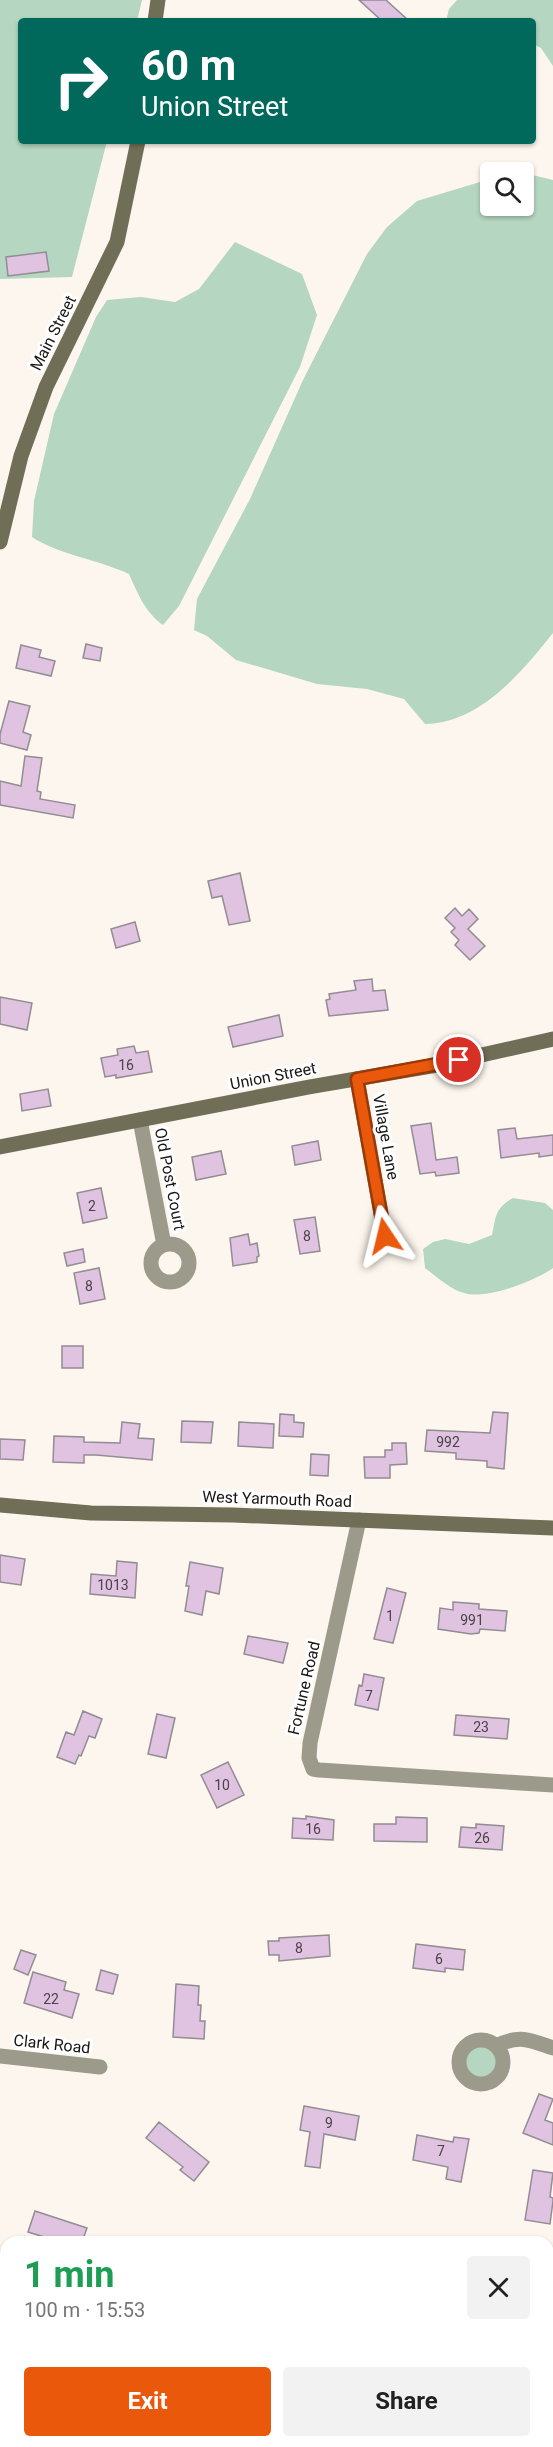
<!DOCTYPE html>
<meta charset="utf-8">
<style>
body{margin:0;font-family:Roboto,sans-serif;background:#f2f2f2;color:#222;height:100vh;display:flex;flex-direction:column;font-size:22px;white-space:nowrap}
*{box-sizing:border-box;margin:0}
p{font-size:20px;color:#767676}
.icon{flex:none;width:33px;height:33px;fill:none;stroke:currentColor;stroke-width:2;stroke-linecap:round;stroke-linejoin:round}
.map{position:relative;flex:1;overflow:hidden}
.sheet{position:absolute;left:0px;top:2236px;width:554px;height:212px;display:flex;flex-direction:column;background:#fff;border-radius:18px 18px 0 0;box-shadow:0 2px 4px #0004}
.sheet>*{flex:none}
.hud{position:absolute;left:18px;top:18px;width:518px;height:126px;border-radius:6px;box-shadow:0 2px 4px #0004;background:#00695c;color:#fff;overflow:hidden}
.tools{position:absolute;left:480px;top:162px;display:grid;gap:12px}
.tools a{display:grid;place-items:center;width:54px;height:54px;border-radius:6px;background:#fff;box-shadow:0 2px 4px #0004;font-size:30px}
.pin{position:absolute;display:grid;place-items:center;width:51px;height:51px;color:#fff;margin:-26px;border:3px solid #fff;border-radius:50%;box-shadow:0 2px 6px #0007}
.me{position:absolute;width:66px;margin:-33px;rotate:350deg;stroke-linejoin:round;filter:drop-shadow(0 0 4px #0008)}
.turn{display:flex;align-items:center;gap:21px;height:126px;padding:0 24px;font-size:27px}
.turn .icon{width:78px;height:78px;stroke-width:2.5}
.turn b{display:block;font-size:42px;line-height:51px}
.round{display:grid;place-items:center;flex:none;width:63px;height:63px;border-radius:6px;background:#f2f2f2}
.headline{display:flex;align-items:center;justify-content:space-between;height:102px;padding:0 24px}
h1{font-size:36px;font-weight:700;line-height:45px;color:#1e9e55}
.primary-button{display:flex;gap:12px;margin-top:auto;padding:12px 24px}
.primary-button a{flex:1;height:69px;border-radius:6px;background:#ea580c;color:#fff;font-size:24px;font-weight:700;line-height:69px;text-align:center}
.primary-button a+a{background:#f2f2f2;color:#222}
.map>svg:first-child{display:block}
</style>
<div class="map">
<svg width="553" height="2447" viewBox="0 0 553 2447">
<rect width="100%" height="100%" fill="#fdf6ee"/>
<!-- green -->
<path fill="#b5d6c1" d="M0,0H142L137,21H21V141H107L72,277L0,279Z
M457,0H553V66L541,48L533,44L532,21H446L449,9Z
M524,173L553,180V633C521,673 480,723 425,724L404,699L367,689L317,684L236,660L207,636L194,630L197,599L250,499L303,380L367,254L387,227L417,201L490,179V206H524Z
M235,242L302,274L317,315L300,367L179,606L163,625C145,612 138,594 129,574C97,559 62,556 32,537L34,501L54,414L96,317L107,300L141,297L175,302L199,289Z
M513,1198L545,1203L553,1210V1268C535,1281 486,1300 464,1293C451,1290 436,1276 425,1268L423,1249L433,1242L445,1239L469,1244L492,1235C496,1216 495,1208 513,1198Z
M466 2062a15 15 0 1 1 30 0a15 15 0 1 1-30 0Z"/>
<!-- building -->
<path fill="#dfc3e1" stroke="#928c93" stroke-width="1.5" d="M359,0H386L409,21H382Z
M46,252L49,271L8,276L6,257Z
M86,644L102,648L100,661L83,658Z
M21,645L41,650L39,657L55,661L51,676L16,668Z
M9,701L30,706L23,732L31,735L27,750L0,743V734Z
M25,756L42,758L37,791L41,792L40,799L75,805L73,818L0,805V781L21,786Z
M240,873L250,921L229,925L222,896L212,898L208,881Z
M455,908L462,916L469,909L478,919L468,929L485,946L470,960L455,945L459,940L451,932L455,928L445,918Z
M135,922L140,941L116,948L111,929Z
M372,979L373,991L385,990L388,1010L329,1016L326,1000L330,999L329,994L356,990L354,981Z
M0,997L32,1003L27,1030L0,1024Z
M279,1015L283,1036L233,1047L228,1027Z
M134,1046L136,1053L148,1051L152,1072L116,1078V1075L105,1077L101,1058L118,1055L117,1049Z
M48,1089L51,1106L22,1111L20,1094Z
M431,1123L436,1160L457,1157L459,1173L436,1176L435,1172L420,1174L411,1126Z
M515,1128L517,1139L553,1135V1155L539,1157V1153L501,1158L498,1130Z
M318,1141L321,1160L295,1165L292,1146Z
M221,1151L226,1174L196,1180L192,1157Z
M101,1188L107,1218L83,1223L77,1193Z
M315,1217L320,1251L300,1254L294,1220Z
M248,1234L250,1245L257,1243L259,1256L257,1257V1262L233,1266L230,1238Z
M83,1249L85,1262L67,1266L64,1253Z
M99,1268L105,1299L80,1304L74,1273Z
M62,1346H83V1368H62Z
M493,1412L508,1413L504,1469L487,1467V1461L456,1459V1453L425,1451L427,1430L490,1433Z
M280,1414L294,1415V1422L304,1423L303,1437L279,1436Z
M182,1421L213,1422L211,1443L181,1442Z
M122,1422L140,1424L138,1438L154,1439L152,1460L96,1455H84V1463L53,1462L54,1436L84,1437V1442L120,1443Z
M239,1422L274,1424L273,1448L238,1446Z
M0,1439L25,1440L23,1460L0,1459Z
M392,1443H406L407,1464L390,1465V1478H365L364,1457H385V1450H392Z
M311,1454L329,1455L328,1476L310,1475Z
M0,1555L25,1559L21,1585L0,1582Z
M117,1561L137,1563L135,1598L90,1594L91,1574L116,1576Z
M190,1562L223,1568L219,1594L206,1591L202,1615L185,1611L189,1586H186Z
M387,1588L406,1593L393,1643L374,1639Z
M453,1602L479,1604V1609L507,1611L505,1631L480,1629L479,1633L471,1634L438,1629L440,1608L453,1610Z
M248,1636L288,1643L283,1663L244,1654Z
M364,1674L384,1678L378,1710L355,1705L359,1685L362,1686Z
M83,1711L102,1719L95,1738L89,1736L81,1756L79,1755L75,1764L57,1757L66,1732L74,1735Z
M157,1714L175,1718L166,1758L148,1754Z
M456,1715L509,1719L507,1739L454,1735Z
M228,1762L244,1795L217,1808L201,1775Z
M306,1816L334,1820L333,1840L292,1838L293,1818L306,1819Z
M396,1817L427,1818V1842L374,1841V1824H396Z
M476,1824L504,1826L502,1850L459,1847L461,1827L476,1828Z
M329,1935L330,1956L279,1961V1955H269L268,1941H279V1938Z
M416,1944L465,1950L463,1970L445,1968V1972L413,1968Z
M21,1950L36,1955L28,1975L14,1969Z
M101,1970L118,1975L113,1994L96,1990Z
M33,1972L66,1982L64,1990L79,1994L72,2018L24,2003Z
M176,1984L199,1986L198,2005H201L200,2021H205L204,2039L173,2037Z
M539,2094L553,2099L545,2120L553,2123V2145L523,2133Z
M304,2106L359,2116L355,2140L324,2134L320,2168L305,2166L310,2132L300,2130Z
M159,2122L209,2162L194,2181L180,2170L183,2167L146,2138Z
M417,2135L453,2142L454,2137L469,2139L461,2182L446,2179L448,2167L413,2160Z
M533,2170L553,2173L550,2197L553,2198V2201L550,2224L525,2220Z
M35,2211L87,2228L82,2242H60L28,2232Z"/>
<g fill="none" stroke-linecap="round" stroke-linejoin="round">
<!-- street -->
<path stroke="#9c9a8a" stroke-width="15" d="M357,1079L385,1236
M140,1120L164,1245
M151 1263a19 19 0 1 1 38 0a19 19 0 1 1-38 0Z
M359,1520L310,1743L309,1758L313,1769L319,1770L553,1785
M459 2062a22 22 0 1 1 44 0a22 22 0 1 1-44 0Z
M496,2046C520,2034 529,2040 553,2048
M0,2056L100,2067
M469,2442L483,2447"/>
<!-- secondary -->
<path stroke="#716e57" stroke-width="15" d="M155,21L158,0
M0,542L21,456L46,387L117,242L138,141
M0,1147L309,1087L437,1065L553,1039
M0,1505L91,1513L233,1515L553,1528"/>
</g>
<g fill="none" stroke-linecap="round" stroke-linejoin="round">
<!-- route casing -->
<g stroke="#983908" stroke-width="15">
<path id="route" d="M385,1236L357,1079L459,1060"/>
</g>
<!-- route -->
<use href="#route" stroke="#ea580c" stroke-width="10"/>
</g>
<g text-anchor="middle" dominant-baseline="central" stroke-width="6" stroke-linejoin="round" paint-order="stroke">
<!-- number labels -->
<g font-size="14" fill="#4a4247">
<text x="126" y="1065">16</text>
<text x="92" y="1206">2</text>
<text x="307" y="1236">8</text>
<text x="89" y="1286">8</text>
<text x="448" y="1442">992</text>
<text x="113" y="1585">1013</text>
<text x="390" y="1616">1</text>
<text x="472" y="1620">991</text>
<text x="369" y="1696">7</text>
<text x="481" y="1727">23</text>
<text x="222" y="1785">10</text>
<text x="313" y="1829">16</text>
<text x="482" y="1838">26</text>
<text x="299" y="1948">8</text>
<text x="439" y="1959">6</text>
<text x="51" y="1999">22</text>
<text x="329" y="2123">9</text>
<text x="441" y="2151">7</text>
</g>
<!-- street labels -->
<g font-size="16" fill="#191714" stroke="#fff">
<text transform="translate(53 333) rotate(-63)">Main Street</text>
<text transform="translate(273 1076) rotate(-11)">Union Street</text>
<text transform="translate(386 1137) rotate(80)">Village Lane</text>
<text transform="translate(170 1179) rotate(79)">Old Post Court</text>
<text transform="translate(277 1499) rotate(2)">West Yarmouth Road</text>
<text transform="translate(304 1688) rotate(-77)">Fortune Road</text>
<text transform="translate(52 2044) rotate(6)">Clark Road</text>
</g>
</g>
</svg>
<div class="tools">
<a><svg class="icon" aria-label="search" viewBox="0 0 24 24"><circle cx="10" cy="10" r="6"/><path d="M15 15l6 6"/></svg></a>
</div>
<div class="pin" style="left:459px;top:1060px;background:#d93025"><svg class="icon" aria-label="arrive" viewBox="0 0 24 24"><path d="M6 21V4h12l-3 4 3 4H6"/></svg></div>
<svg class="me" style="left:385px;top:1236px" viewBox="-20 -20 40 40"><path d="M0-17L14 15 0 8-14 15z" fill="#ea580c" stroke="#fff" stroke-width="4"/></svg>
<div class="hud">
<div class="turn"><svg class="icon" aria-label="right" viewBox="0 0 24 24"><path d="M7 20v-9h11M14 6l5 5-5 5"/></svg><div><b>60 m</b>Union Street</div></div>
</div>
<section class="sheet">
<div class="headline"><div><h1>1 min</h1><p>100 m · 15:53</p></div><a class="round"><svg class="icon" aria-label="close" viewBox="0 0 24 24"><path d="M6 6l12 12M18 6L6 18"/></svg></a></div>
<div class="primary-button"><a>Exit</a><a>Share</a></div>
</section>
</div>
